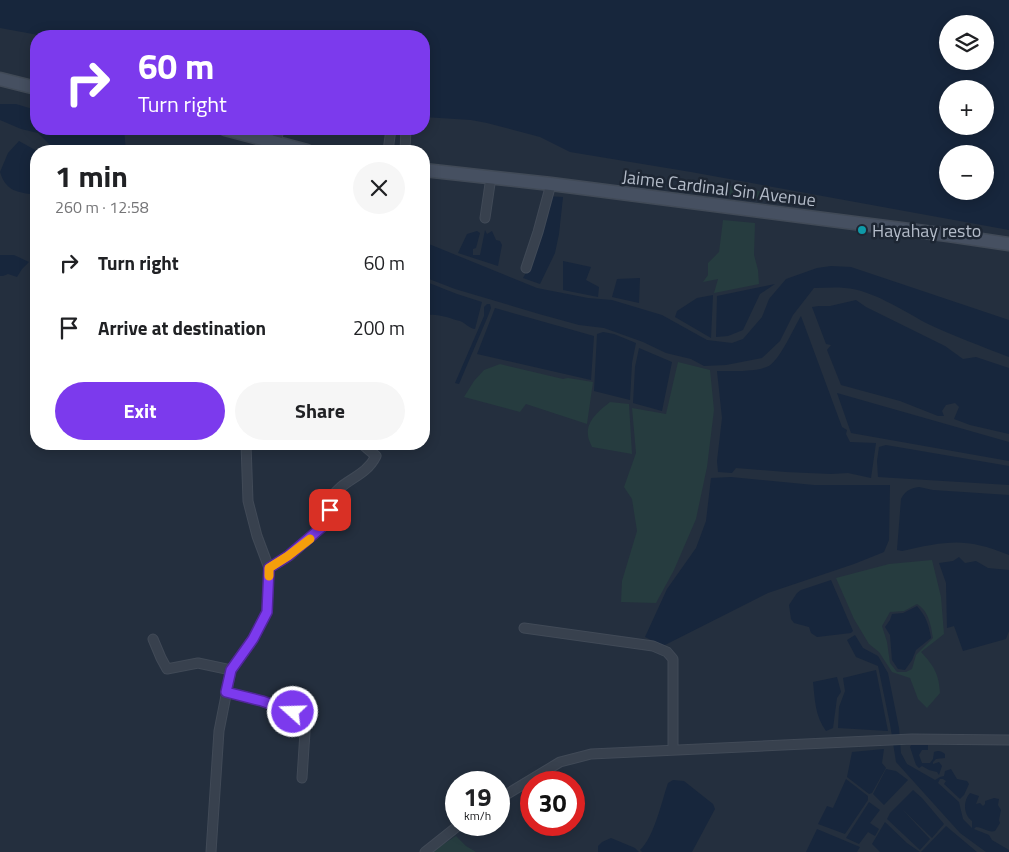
<!DOCTYPE html>
<meta charset="utf-8">
<style>
body{margin:0;font-family:"Titillium Web",sans-serif;background:#f6f6f6;color:#202124;height:100vh;display:flex;flex-direction:column;font-size:19px;white-space:nowrap}
*{box-sizing:border-box;margin:0}
p{font-size:16px;color:#757577}
.icon{flex:none;width:28px;height:28px;fill:none;stroke:currentColor;stroke-width:2;stroke-linecap:round;stroke-linejoin:round}
.map{position:relative;flex:1;overflow:hidden}
.details{position:absolute;left:30px;top:145px;width:400px;height:305px;display:flex;flex-direction:column;background:#fff;border-radius:20px;box-shadow:0 2px 12px #0003}
.details>*{flex:none}
.top-card{position:absolute;left:30px;top:30px;width:400px;height:105px;border-radius:20px;box-shadow:0 2px 12px #0003;background:#7c3aed;color:#fff;overflow:hidden}
.buttons{position:absolute;left:939px;top:15px;display:grid;gap:10px}
.buttons a{display:grid;place-items:center;width:55px;height:55px;border-radius:50%;background:#fff;box-shadow:0 2px 12px #0003;font-size:25px}
.speed{position:absolute;left:445px;top:771px;display:flex;gap:10px;font-size:25px;font-weight:700;text-align:center}
.speed>*{display:grid;place-content:center;width:65px;height:65px;border-radius:50%;background:#fff;box-shadow:0 2px 12px #0003;line-height:1}
.speed small{font-size:12px;font-weight:400}
.speed .limit{border:8px solid #d22;background:#fff;color:#111}
.pin{position:absolute;display:grid;place-items:center;width:42px;height:42px;color:#fff;margin:-21px;border-radius:10px;box-shadow:0 2px 8px #0006}
.me{position:absolute;width:55px;margin:-28px;rotate:290deg;stroke-linejoin:round;filter:drop-shadow(0 0 4px #0008)}
.turn{display:flex;align-items:center;gap:18px;height:105px;padding:0 25px;font-size:22px}
.turn .icon{width:65px;height:65px;stroke-width:2.5}
.turn b{display:block;font-size:35px;line-height:42px}
.round{display:grid;place-items:center;flex:none;width:52px;height:52px;border-radius:26px;background:#f6f6f6}
.summary{display:flex;align-items:center;justify-content:space-between;height:85px;padding:0 25px}
h1{font-size:30px;font-weight:700;line-height:38px}
.button{display:flex;gap:10px;margin-top:auto;padding:10px 25px}
.button a{flex:1;height:58px;border-radius:30px;background:#7c3aed;color:#fff;font-size:20px;font-weight:700;line-height:58px;text-align:center}
.button a+a{background:#f6f6f6;color:#202124}
ul{padding:0;list-style:none}
li{display:flex;align-items:center;gap:15px;height:65px;padding:0 25px}
li div{flex:1}
li b{display:block;font-size:19px}
li em{font-style:normal}
.map>svg:first-child{display:block}
</style>
<div class="map">
<svg width="1009" height="852" viewBox="0 0 1009 852">
<rect width="100%" height="100%" fill="#242f3e"/>
<!-- green -->
<path fill="#263c3f" fill-rule="evenodd" d="M710,182L770,193L768,200L708,192Z
M723,220L755,223L754,255L758,270L759,284L714,293L718,279L703,282L708,275V263L719,252Z
M678,362L710,370L714,410L707,467L696,519L674,570L656,603L621,602L622,581L637,531L632,499L624,487L636,453L632,408L666,414Z
M500,364L563,379L568,378L593,382L587,424L526,404L520,412L464,397L474,381L484,370Z
M610,402L629,404L632,454L592,447C591,444 588,439 588,435C586,421 600,410 610,402Z
M932,560L941,597L944,634L921,652C934,666 939,674 940,693L927,708L918,699L910,678L892,672L879,652L869,644L854,619L836,578L889,564ZM917,604C929,611 931,626 933,638L916,655L912,669L906,672H897L890,663L887,642L882,626L890,612L904,611Z
M456,836L466,846L476,852H431Z"/>
<!-- water -->
<path fill="#17263c" fill-rule="evenodd" d="M0,0H1009V230L691,172L570,152L540,137L487,123L471,120L424,117V36H44L0,28ZM948,24H985V61H948ZM948,89H985V126H948ZM948,154H985V191H948Z
M0,104H16L36,110V129H63L72,134L78,135L85,129H124L126,151H56L38,133L21,129L0,120Z
M19,141L37,151L36,195C18,192 6,192 0,172L8,153Z
M547,196L563,197L559,234L555,253L540,284L523,278L533,260L541,238Z
M485,230L487,234L492,231L496,240L500,241L502,245L498,266L458,253L467,234L477,231L480,233L476,248L473,249V255H480Z
M424,242L537,288L588,298L612,300L662,315L707,340L732,343L743,339L762,317L769,299L786,279L817,268L831,266L851,267L1009,320V357C981,346 953,336 926,323C902,310 872,290 845,288C835,287 824,288 814,288L793,315L780,341L762,358L726,365L704,366L691,359L666,353L643,342L604,328L579,325L539,314L455,289L424,277Z
M0,255H14L29,262L22,269L17,277L8,274L3,276H0Z
M563,261L591,267L586,280L599,287L598,297L563,290Z
M640,278L639,303L612,297L617,279Z
M424,281L457,294L482,302L475,329C468,328 466,323 460,321C449,318 435,312 424,316Z
M775,284L760,294L743,330L728,336L716,337L717,296Z
M713,295L711,338L675,317L677,311L697,298Z
M856,300L866,307L945,346L963,359L976,357L1009,368V434L970,425L954,419L959,407L955,403L946,405L942,411L944,416H938L900,401L841,385L827,350L831,345L826,344L812,307L819,306H830Z
M487,304H490L491,308L488,316L459,384L455,383L484,316V307Z
M495,308L594,336L591,380L477,354Z
M801,316L842,427L847,430L846,434L850,442L876,443L871,478L848,473L831,474L786,472L736,468L732,473L718,472L717,461L722,418L717,371C731,371 757,372 769,366C781,358 793,329 801,316Z
M603,332L614,334L636,343L632,363L630,400L594,391L597,334Z
M639,348L672,362L662,411L633,403L635,367Z
M837,393L1009,442V461L851,433Z
M886,445L1009,466V485L878,477L877,461L879,447Z
M731,477L814,485H890L889,540L884,552L854,564L768,593L663,646L645,637L667,589L696,548L706,521L711,478Z
M919,487L933,490L1009,495V555C965,537 947,541 902,551L897,550L901,499C905,491 910,488 919,487Z
M959,557L965,563L976,561L988,568L1009,570V631L1006,639L963,651L954,626L947,628L946,583L939,563L953,561Z
M831,580L853,631L851,633L817,637L811,633L809,627L794,623L791,619L789,605L797,593L801,590Z
M917,606C926,616 929,625 931,638L916,650L912,660L905,670L898,669L892,660L890,635L885,627L890,620L892,614L903,613Z
M855,635L863,648L878,656L888,673L899,728L901,753L907,764L935,780L940,777L944,776L945,771L951,769L957,779L967,781L969,784L964,795L960,799L944,784L946,781L943,779H940L938,783L959,802L963,819L972,828V821C963,814 963,801 970,793L979,796L976,804L980,803L983,806L985,804V801L994,798L999,799L998,805L1001,810L999,820L1000,823L995,831C988,833 983,827 976,827L974,829L989,835L992,840L1009,850V852H986L960,833L896,762L890,724L878,666L856,657L847,640Z
M876,670L888,731L838,728L839,707L845,691L843,678Z
M837,677L841,692L837,698L833,728L826,731C815,716 815,700 813,682Z
M911,745H928V750H922L919,755L922,763H930L933,759L934,752C939,750 941,751 945,754V758L936,759L933,762V764L939,762L942,766L939,775L937,772L929,770L922,766L919,768L916,765L910,747Z
M884,749L882,763L886,768L872,793L869,794L847,777L852,752Z
M886,769L896,771L908,780L884,805L873,794Z
M846,779L868,796V800L845,834L818,824L827,806L833,808Z
M673,780L684,781L713,804L715,809L692,852H642L640,850C654,838 662,800 668,783Z
M913,790L922,798L944,824L932,838L902,809L930,839L920,850L887,819L890,813Z
M869,802L880,810L870,823L879,829L875,836L868,832L859,844L846,838Z
M885,822L907,843L920,852H880L872,844Z
M946,826L977,852H921Z
M817,829L860,847L857,852H806Z
M611,838L635,848L639,852H598V846L602,842Z"/>
<g fill="none" stroke-linecap="round" stroke-linejoin="round">
<!-- street casing -->
<g stroke="#414a57" stroke-width="11">
<path id="street" d="M276,143L279,129
M388,151L391,129
M405,151L406,129
M485,218L491,177
M526,268L538,232L551,184
M269,568L289,556L329,521C329,514 328,503 332,497C343,479 365,478 376,456L362,444
M524,628L653,646L667,652L673,659V750
M153,639L161,658L167,669L198,663L231,670
M226,692L262,701L293,713L302,721L305,732L302,778
M499,799L560,762L591,754L912,739L1009,740
M211,852L219,731L231,670L253,639L267,612L269,568L257,536L248,501L246,444
M425,852L459,825"/>
</g>
<!-- secondary casing -->
<g stroke="#414a57" stroke-width="15">
<path id="secondary" d="M0,79L36,88
M225,129L307,151
M424,170L551,184L948,235L1009,244"/>
</g>
<!-- street -->
<use href="#street" stroke="#38414e" stroke-width="9"/>
<!-- secondary -->
<use href="#secondary" stroke="#465061" stroke-width="12"/>
</g>
<g fill="none" stroke-linecap="round" stroke-linejoin="round">
<!-- route casing -->
<g stroke="#51269a" stroke-width="12">
<path id="route" d="M293,712L262,701L226,692L231,670L253,639L267,612L269,568L288,556L329,521L330,510"/>
</g>
<!-- route -->
<use href="#route" stroke="#7c3aed" stroke-width="9"/>
<!-- slow -->
<path stroke="#f59e0b" stroke-width="9" d="M269,576V568L288,556L310,539"/>
</g>
<!-- markers -->
<circle fill="#0f9aa8" stroke="#1d2633" stroke-width="2" cx="862" cy="230" r="5"/>
<g text-anchor="middle" dominant-baseline="central" stroke-width="5" stroke-linejoin="round" paint-order="stroke">
<!-- street labels -->
<g font-size="18" fill="#b4bcc9" stroke="#1d2633">
<text transform="translate(719 188) rotate(7)">Jaime Cardinal Sin Avenue</text>
</g>
<!-- poi labels -->
<g font-size="18" fill="#b4bcc9" stroke="#1d2633" text-anchor="start">
<text x="872" y="230">Hayahay resto</text>
</g>
</g>
</svg>
<div class="buttons">
<a><svg class="icon" aria-label="layers" viewBox="0 0 24 24"><path d="M12 4l9 5-9 5-9-5zM3 14l9 5 9-5"/></svg></a>
<a>+</a>
<a>−</a>
</div>
<div class="speed"><div>19<small>km/h</small></div><div class="limit">30</div></div>
<div class="pin" style="left:330px;top:510px;background:#d93025"><svg class="icon" aria-label="arrive" viewBox="0 0 24 24"><path d="M6 21V4h12l-3 4 3 4H6"/></svg></div>
<svg class="me" style="left:293px;top:712px" viewBox="-20 -20 40 40"><circle r="17" fill="#7c3aed" stroke="#fff" stroke-width="3"/><path d="M0-11L8 9 0 5-8 9z" fill="#fff"/></svg>
<div class="top-card">
<div class="turn"><svg class="icon" aria-label="right" viewBox="0 0 24 24"><path d="M7 20v-9h11M14 6l5 5-5 5"/></svg><div><b>60 m</b>Turn right</div></div>
</div>
<section class="details">
<div class="summary"><div><h1>1 min</h1><p>260 m · 12:58</p></div><a class="round"><svg class="icon" aria-label="close" viewBox="0 0 24 24"><path d="M6 6l12 12M18 6L6 18"/></svg></a></div>
<ul>
<li><svg class="icon" aria-label="right" viewBox="0 0 24 24"><path d="M7 20v-9h11M14 6l5 5-5 5"/></svg><div><b>Turn right</b></div><em>60 m</em></li>
<li><svg class="icon" aria-label="arrive" viewBox="0 0 24 24"><path d="M6 21V4h12l-3 4 3 4H6"/></svg><div><b>Arrive at destination</b></div><em>200 m</em></li>
</ul>
<div class="button"><a>Exit</a><a>Share</a></div>
</section>
</div>
